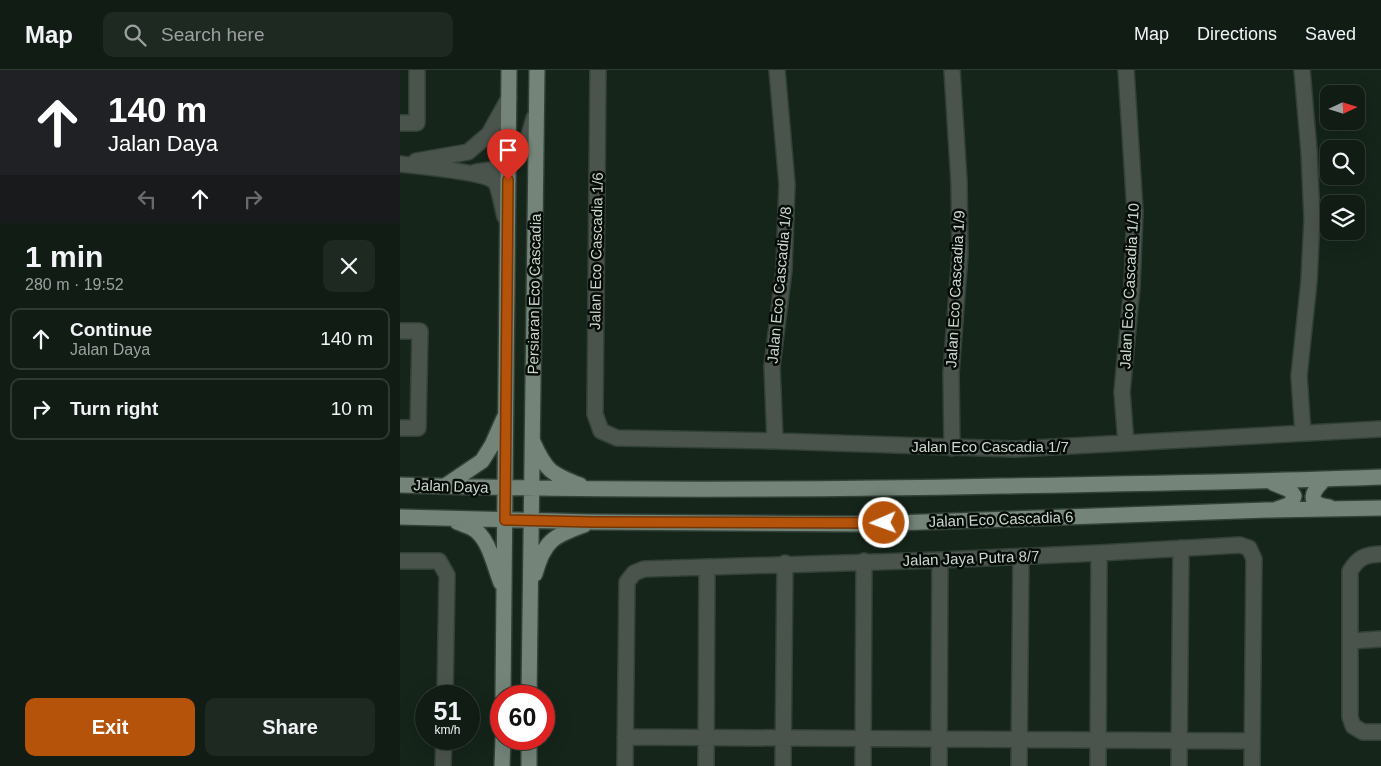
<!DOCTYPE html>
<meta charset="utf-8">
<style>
body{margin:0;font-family:Helvetica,sans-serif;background:#1e2922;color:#f1f3f6;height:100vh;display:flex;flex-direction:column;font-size:19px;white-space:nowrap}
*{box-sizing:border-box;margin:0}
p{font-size:16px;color:#9ca1a0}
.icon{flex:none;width:28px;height:28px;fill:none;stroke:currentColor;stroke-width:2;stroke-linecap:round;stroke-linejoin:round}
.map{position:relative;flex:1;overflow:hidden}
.sheet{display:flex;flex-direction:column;background:#101c14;width:400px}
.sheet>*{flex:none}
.banner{background:#202124;color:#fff;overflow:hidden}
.needle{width:32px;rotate:86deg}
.controls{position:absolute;left:920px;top:15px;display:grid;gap:10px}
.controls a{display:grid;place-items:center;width:45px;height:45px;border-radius:10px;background:#101c14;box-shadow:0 5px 20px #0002,0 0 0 1px #303a34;font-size:25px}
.speed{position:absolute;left:15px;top:615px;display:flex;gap:10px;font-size:25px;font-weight:700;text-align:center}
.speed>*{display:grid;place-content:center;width:65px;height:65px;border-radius:50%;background:#101c14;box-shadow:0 5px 20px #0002,0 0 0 1px #303a34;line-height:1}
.speed small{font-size:12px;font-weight:400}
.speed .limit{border:8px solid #d22;background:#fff;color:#111}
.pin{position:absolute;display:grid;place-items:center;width:42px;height:42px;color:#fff;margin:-51px -21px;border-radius:50% 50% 50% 0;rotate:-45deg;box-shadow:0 0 5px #0007}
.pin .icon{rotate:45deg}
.me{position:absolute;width:55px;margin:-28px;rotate:268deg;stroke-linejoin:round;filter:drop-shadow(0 0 4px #0008)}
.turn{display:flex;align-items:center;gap:18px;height:105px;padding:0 25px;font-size:22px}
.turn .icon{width:65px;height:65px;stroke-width:2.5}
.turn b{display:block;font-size:35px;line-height:42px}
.lanes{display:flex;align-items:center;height:48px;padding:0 25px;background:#0003;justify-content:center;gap:25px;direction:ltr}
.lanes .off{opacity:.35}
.round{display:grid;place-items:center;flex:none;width:52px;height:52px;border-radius:10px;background:#1e2922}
.head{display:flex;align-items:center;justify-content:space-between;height:85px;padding:0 25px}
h1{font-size:30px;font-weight:800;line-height:38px}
.button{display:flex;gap:10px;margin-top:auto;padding:10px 25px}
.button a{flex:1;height:58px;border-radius:10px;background:#b45309;color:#fff;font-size:20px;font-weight:800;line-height:58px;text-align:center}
.button a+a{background:#1e2922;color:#f1f3f6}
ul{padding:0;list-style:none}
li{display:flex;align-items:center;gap:15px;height:62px;margin:0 10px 8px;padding:0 15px;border:2px solid #303a34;border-radius:10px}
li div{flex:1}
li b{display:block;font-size:19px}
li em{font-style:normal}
header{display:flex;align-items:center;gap:30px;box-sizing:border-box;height:70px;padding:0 25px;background:#101c14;border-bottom:1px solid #303a34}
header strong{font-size:24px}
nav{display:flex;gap:28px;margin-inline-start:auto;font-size:18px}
.search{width:350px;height:45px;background:#1e2922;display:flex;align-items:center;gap:12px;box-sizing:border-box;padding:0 18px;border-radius:10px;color:#9ca1a0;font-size:19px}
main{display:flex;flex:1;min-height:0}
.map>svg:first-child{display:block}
</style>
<header>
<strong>Map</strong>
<div class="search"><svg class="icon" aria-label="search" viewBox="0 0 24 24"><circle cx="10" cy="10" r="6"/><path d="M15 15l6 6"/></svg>Search here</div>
<nav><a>Map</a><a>Directions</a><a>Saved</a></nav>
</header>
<main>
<section class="sheet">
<div class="banner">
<div class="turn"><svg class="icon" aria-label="ahead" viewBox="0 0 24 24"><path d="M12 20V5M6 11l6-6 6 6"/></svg><div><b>140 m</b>Jalan Daya</div></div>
<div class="lanes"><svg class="icon off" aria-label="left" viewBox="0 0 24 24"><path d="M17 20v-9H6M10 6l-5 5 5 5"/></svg><svg class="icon" aria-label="ahead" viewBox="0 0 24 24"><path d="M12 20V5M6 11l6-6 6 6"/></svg><svg class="icon off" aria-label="right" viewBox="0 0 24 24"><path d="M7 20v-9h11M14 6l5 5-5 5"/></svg></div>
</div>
<div class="head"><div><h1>1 min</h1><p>280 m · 19:52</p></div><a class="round"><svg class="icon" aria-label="close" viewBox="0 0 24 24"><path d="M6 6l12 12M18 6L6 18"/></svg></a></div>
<ul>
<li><svg class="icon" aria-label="ahead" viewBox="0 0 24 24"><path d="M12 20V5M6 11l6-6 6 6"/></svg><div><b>Continue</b><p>Jalan Daya</p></div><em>140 m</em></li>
<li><svg class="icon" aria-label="right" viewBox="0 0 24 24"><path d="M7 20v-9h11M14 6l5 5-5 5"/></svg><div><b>Turn right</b></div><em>10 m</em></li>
</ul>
<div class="button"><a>Exit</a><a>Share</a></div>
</section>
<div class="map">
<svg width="981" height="696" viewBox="0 0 981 696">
<rect width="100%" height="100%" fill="#15251a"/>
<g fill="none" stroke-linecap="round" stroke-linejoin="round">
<!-- minor casing -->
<g stroke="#324137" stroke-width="18">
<path id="minor" d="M198,0L195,344L201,361L217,368L375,371L614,379L981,359
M552,0L559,112L560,184L551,303L552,378
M902,0L909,81L912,149L909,211L899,306L903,363
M0,53H17V0
M16,91L68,82L89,64L109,28
M0,94C16,96 88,102 96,113C99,118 103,140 105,147
M76,102C120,97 123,88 134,48
M0,261H20L18,358H0
M375,371L372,296L384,200L387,114L377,0
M726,373L722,322L732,216L735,141L726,0
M981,484C964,485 959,487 950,501V647L953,656L963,662H981
M0,491H39L47,505L45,626
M951,571L981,569
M225,667L852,671
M43,696L44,669
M225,696L227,512L234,503L244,499L540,490L699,483L840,475L849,478L854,489L852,696
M306,696L307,497
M383,696L385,493
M463,696L464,491
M539,696L540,490
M619,696L621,486
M698,696L699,483
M779,696L781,478"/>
</g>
<!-- major casing -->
<g stroke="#324137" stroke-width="18">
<path id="major" d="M133,372C146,401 151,404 180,415
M925,409C912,421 905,434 929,437
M873,413L890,420L894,426L891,434L877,439
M0,415C200,421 401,420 601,416C728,414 854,412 981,407
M45,416L82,391L92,375L104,348
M0,447L192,452L465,454L867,440L981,438
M57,452C62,454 68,456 72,458C89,467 94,496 101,513
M135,504C144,471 153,466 184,455
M103,626L109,0
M129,626L137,0
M102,696L103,669
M129,696V669"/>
</g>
<!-- minor -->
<use href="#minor" stroke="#4b534d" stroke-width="15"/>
<!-- major -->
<use href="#major" stroke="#748478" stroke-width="15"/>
</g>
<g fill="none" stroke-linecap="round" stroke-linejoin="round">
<!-- route casing -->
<g stroke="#753606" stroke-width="12">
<path id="route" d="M108,110L105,450L192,452L484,453"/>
</g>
<!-- route -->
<use href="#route" stroke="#b45309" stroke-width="9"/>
</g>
<g text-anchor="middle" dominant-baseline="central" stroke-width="5" stroke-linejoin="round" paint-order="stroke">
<!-- street labels -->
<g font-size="15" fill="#cdd7d0" stroke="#060c07">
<text transform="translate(196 181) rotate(-89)">Jalan Eco Cascadia 1/6</text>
<text transform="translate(379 215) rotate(-85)">Jalan Eco Cascadia 1/8</text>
<text transform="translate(729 216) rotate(-87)">Jalan Eco Cascadia 1/10</text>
<text transform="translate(555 219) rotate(-87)">Jalan Eco Cascadia 1/9</text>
<text transform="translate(134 224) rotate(-89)">Persiaran Eco Cascadia</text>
<text x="590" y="376">Jalan Eco Cascadia 1/7</text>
<text transform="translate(51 416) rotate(2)">Jalan Daya</text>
<text transform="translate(601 449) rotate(-2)">Jalan Eco Cascadia 6</text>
<text transform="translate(571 488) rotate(-2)">Jalan Jaya Putra 8/7</text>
</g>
</g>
</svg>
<div class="controls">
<a><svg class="needle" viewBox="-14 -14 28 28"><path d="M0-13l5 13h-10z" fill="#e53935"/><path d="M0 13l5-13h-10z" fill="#9ca1a0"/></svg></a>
<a><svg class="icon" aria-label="search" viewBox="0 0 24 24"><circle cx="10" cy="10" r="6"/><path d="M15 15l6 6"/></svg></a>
<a><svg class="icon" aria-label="layers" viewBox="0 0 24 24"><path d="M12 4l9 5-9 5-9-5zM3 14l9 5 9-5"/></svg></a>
</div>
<div class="speed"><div>51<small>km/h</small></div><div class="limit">60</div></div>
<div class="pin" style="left:108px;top:110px;background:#d93025"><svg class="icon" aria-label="arrive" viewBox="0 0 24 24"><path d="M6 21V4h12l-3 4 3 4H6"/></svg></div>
<svg class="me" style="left:484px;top:453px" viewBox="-20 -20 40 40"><circle r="17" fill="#b45309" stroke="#fff" stroke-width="3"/><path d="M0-11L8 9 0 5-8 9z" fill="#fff"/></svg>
</div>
</main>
